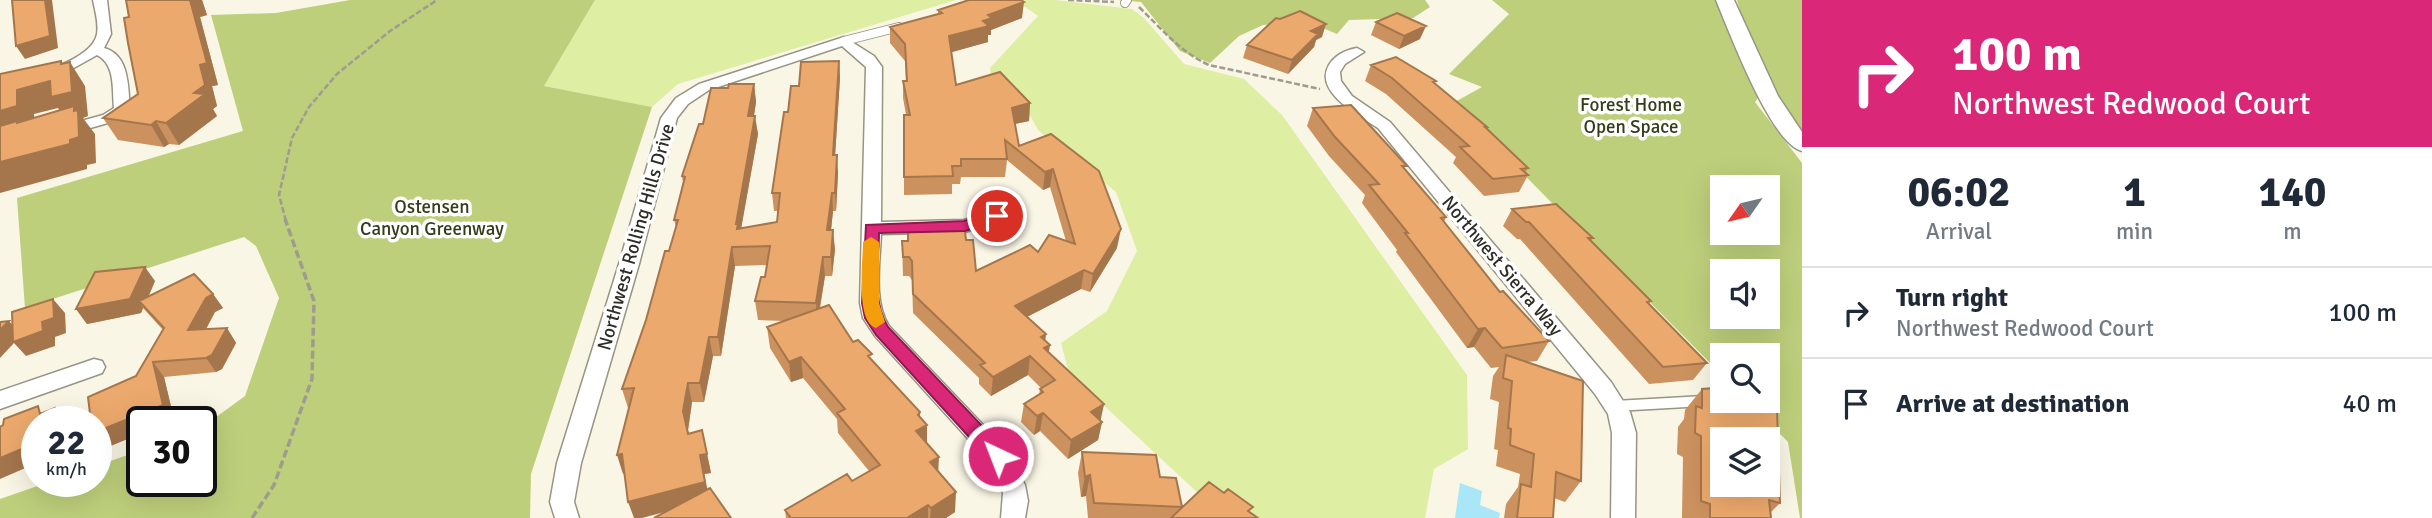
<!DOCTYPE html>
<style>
body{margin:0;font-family:Signika,sans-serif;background:#f2f2f3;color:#1f2937;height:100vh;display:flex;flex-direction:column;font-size:26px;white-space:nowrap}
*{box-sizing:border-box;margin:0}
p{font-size:23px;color:#747a83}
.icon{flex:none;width:38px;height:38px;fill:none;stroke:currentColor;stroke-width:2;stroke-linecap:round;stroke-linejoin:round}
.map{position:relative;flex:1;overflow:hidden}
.panel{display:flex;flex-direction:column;background:#fff;width:630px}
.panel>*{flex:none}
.guide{background:#db2777;color:#fff;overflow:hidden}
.needle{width:46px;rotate:236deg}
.tools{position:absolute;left:1710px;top:175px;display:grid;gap:14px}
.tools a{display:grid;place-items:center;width:70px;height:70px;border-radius:0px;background:#fff;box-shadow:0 7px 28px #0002;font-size:35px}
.speed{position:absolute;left:21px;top:406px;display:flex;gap:14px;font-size:35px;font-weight:700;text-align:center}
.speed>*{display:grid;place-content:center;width:91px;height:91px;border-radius:50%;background:#fff;box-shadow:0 7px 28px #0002;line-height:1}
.speed small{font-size:18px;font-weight:400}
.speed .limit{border:4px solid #111;border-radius:10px;background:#fff;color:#111}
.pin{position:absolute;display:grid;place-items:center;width:60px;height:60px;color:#fff;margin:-30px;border:4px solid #fff;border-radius:50%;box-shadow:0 2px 7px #0007}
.me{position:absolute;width:77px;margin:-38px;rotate:317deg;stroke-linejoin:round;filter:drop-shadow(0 0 5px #0008)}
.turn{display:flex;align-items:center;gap:24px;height:147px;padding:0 35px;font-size:32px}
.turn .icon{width:91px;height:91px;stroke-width:2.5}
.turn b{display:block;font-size:49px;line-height:60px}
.eta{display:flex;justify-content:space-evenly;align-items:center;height:119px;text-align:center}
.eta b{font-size:42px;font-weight:800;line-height:49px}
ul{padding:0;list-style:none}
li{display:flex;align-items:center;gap:21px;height:91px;padding:0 35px;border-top:2px solid #e0e1e3}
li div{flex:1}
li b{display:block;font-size:26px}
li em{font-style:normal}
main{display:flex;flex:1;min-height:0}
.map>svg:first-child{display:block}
</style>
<main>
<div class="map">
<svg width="1802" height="518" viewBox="0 0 1802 518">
<rect width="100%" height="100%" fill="#faf6e5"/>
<!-- green -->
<path fill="#deeea3" d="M595,0H956L678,84L652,107L544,86Z
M1015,0H1055L1132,9L1144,18L1184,64L1244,79L1282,115L1467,375L1468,449L1434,469L1425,518H1257L1200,495L1069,373L1061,343L1107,311L1137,251L1116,192L1038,130L1015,88L992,87L990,68L1038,16Z"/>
<!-- forest -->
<path fill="#bdcf7b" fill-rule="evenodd" d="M350,0H595L544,86L652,107L531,474L530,518H0V499L52,481H96V466L142,450V481H201V428L245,396L279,298L256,246L244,237L25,308L17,198L243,131L211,15L276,13Z
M1118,0H1425L1430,7L1413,18L1349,20L1337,34L1306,21L1263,25L1239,36L1210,63L1180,51L1141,2Z
M1492,0H1719L1762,93L1755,102L1802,163V518H1800L1788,442L1748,401H1768V355H1722V375L1453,103L1482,87L1449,74L1509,14ZM1722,187H1768V233H1722ZM1722,271H1768V317H1722Z
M1737,0H1802V140C1776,95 1749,50 1737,0Z"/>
<!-- water -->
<path fill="#a9e6f8" d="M1460,483L1482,491L1480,505L1500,513L1499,518H1455Z"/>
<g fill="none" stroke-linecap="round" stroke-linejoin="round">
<!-- service-far1 casing -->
<g stroke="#989484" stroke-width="10">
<path id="service-far1" d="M1125,3L1127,0
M844,41L899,27"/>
</g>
<!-- service casing -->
<g stroke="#989484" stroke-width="13">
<path id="service" d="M1615,406L1722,400"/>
</g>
<!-- minor casing -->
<g stroke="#989484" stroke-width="3">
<path id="minor" d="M93,0H107L111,34L104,48C130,55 128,88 130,110L115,121L62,136L56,134L54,131L56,128L103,115L114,108C112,89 116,65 97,55L63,74L0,93V83C24,78 92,62 97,34C99,23 95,11 93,0Z
M844,37L874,56L882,67L881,222L964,220L997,210L1006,216L1003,220L965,232L881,234C880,262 873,302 889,326L1006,449L1025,485L1028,501L1025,518H1001L1003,493L990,463L875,336L863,318L860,303L866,67L842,46L709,90L688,104L677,118L639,264L581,463L574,502L579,518H555L550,502L557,463L619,264L661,118L676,98L699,84Z
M1357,48L1364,52L1345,64L1340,72L1341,81L1352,96L1390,122L1611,382L1630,412L1636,433L1635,518H1611L1612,433L1608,414L1595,394L1378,128C1360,116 1313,92 1329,65C1335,55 1346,50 1357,48Z
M94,359L102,361L105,367L102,373L0,409V391Z"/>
</g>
<!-- tertiary casing -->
<g stroke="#989484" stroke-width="3">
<path id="tertiary" d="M1716,0H1734L1778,96L1802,132V151C1771,144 1729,31 1716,0Z"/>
</g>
<!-- path-far1 -->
<path stroke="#9e9b8f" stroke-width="2.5" stroke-dasharray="6 2.5" stroke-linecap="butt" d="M1068,0L1114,2
M1139,7C1162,29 1180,52 1209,65L1320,89
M286,221L279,195L292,138L309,107L337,74L390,31L437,0"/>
<!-- path -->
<path stroke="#9e9b8f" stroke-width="3.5" stroke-dasharray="8 3.5" stroke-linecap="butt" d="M252,518L274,485L312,379L314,301L285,219"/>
<!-- service-far1 -->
<use href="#service-far1" stroke="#fff" stroke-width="8"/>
<!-- service -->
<use href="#service" stroke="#fff" stroke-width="10"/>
<!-- minor -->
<use href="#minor" fill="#fff" fill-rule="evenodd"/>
<!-- tertiary -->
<use href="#tertiary" fill="#fff" fill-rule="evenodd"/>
</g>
<!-- wall -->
<path fill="#cb915e" d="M126,0H202L207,15L200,17L218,85L212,86L217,106L213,109L217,116L179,145L169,144L164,147L118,140L103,118L138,94Z
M938,10L1022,18L991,30V35H988V42L951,52L956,85L1030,103L1029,121L1015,124L1019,146L1051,134L1117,248L1090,292L1081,289L1027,317L1046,334L1045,341L1049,353L1104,404L1100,420L1102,422L1098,440L1068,459L1040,431L1034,435L1021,422L1024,404L1039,395L1040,389L1041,388L1028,375L991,396L979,384V378L913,313L912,280L909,276H903L902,241L966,240L976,271L1038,252L1066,241L1050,187L1043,190L1007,160L1005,177H961L960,184H952V194L904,195V115H906L903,98V81H906L905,61L890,43V27L938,14Z
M1376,22L1420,39L1399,49L1371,35Z
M1322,37L1316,40L1314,47L1288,74L1243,58L1247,45Z
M839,61L840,78L835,155L838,173L836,211H833L831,230L835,249L832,276H825L820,309L872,360L927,425V443L955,512L946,518H786L785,510L852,481L869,471L838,433L837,419L803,378L791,382L770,348L767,327L785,321L758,320L755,301L765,277L767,265L735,266L721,356H713L704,402H692L688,430L689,433L702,430L711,473L704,474L707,490L666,512L625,474H623L629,407L628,408L622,389L669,251L676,227L674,220L683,182L682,176L703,124L728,88L754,84L756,102L754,116L758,134L741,228L777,222L778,211H774L772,193L788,112L799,86Z
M1371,65L1436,81L1435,84L1487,127L1486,128L1528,168L1525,173L1528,175L1519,192L1484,196L1453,163L1456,157L1386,94L1365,81Z
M1313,108L1405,170L1446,217L1444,222L1500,292L1549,341L1537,361L1527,362L1581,481L1565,502L1554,498L1553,518H1504L1506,504L1518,487L1520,474L1496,466L1498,450L1494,449L1499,402L1490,399L1493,376L1499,367L1491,368L1474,347L1467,348L1396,252L1397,250L1362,203L1365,195L1329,156L1307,126Z
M1512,209L1593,238L1591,241L1651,301L1649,304L1707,363L1693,380L1649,384L1520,239H1517L1503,226Z
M155,281L148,297L213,294L223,308L215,312L206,329L227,328L236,343L222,369L216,372L164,377L174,419L168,422H142L106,448L96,437V422L136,376L163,330L143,308L141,313L87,324L76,309Z
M1702,389L1780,503L1770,513L1771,518H1682L1683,457L1677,454L1678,427L1684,419L1685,410Z
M1082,452L1160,477L1182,507L1250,512L1258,518H1088L1086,496L1081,497L1078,473Z"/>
<!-- shaded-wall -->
<path fill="#a5764c" d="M45,0H52L58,48L25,59L16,46Z
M190,0H202L207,15L200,17L218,85L212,86L217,106L213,109L217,116L179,145L166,123L200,65Z
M1024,2L1022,18L991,30V35H988V42L949,53V36L983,21L988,15Z
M1326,24L1322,37L1316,40L1314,47L1288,74L1292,60L1311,31Z
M1426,26L1420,39L1399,49L1404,36Z
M61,61L71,76L70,62L85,86L88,116L83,118L95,134L96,163L87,165V169L0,193V162L67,122L58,108L34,114L35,131L0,140V111L17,90L61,64Z
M839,61L840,78L834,173L833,155Z
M754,84L756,102L751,134L748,116Z
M1030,103L1029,121L1010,125L1012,108Z
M755,116L758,134L740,235L741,243L740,248L736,224Z
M156,121L169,144L164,147L151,125Z
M837,155L838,173L836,211L835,193Z
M1053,169L1050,187L1043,190L1045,172Z
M832,193L833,211L829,249L827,230Z
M1121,229L1117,248L1090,292L1093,274Z
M833,230L835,249L832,276L831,257Z
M732,247L735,266L721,356L718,337Z
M823,257L825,276L817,322L816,303Z
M145,267L155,281L144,307L139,301L143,308L141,313L87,324L76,309Z
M1084,270L1081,289L1013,324L1015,306Z
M213,294L223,308L215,312L198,344L188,330L206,298Z
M53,299L65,313L66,333L55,337V346L26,356L14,343L0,358V330L9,321L22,336L42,322Z
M227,328L236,343L222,369L216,372L206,358Z
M1485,328L1474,347L1467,348L1478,329Z
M1046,334L1044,348L1050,345L1047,364L1041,337Z
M709,337L713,356L704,402L700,383Z
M1030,356L1028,375L991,396L993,377Z
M801,357L803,378L791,382L789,362Z
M153,362L164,377L174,419L168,422H142V433L106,448L96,437V432Z
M688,383L692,402L688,430L692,453L683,411Z
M1104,404L1100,423L1091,412Z
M55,408L67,422H57Z
M920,412L919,429L927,425V445L916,431L918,415Z
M1043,413L1040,431L1034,435L1037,416Z
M1102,422L1098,440L1068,459L1071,440Z
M36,443L37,463L0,479V458Z
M622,454L628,473L623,474L617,455Z
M707,454L711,473L704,474L710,500L642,518H634L628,502L700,455Z
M939,457L938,476L930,462Z
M1090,475L1086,496L1081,497L1085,477Z
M956,492L955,512L946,518H930L931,508Z
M928,505V518H907Z"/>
<!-- building -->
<path fill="#eca96d" stroke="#a5764c" stroke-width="2" fill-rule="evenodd" d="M12,0H45L50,36L16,46Z
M126,0H190L207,63L200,65L205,85L194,93L205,94L166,123L156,121L151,125L103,118L138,94L128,43L124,18L129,17Z
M969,0H1021L1024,2L988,15L992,18L983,21L989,26L949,36L956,85L1000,72L1030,103L1012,108L1019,146L1051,134L1099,171L1121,229L1093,274L1084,270L1015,306L1046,334L1041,337L1050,345L1044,348L1104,404L1091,412L1102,422L1071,440L1043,413L1037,416L1024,404L1043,392L1040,389L1055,380L1030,356L993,377L980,365L985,363L913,294L912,261L909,257H903L902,241H908V231H965L966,240H973L976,271L1030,245L1038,252L1049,235L1075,244L1053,169L1045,172L1005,140L1007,159H961V166H952L953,176L904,177V115H910L903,81H907L905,44L890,27L942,13L938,10Z
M1300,11L1326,24L1311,31L1318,34L1292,60L1247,45L1276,18L1280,19Z
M1397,13L1426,26L1404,36L1376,22Z
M1396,57L1436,81L1433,82L1487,127H1485L1528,168L1521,169L1528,175L1493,179L1460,147L1469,146L1392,78L1371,65Z
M61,61V64L70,62L72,92L51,97L50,81L17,90V106L0,111V74Z
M839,61L833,155H837L835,193H832L827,230H833L831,257H823L816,303L755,301L761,277H765L770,246L732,247L718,337H709L700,383H688L683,411L688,434L702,430L707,454L700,455L705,482L628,502L622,454L617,455L634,388L622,389L646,320L665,251H669L678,220H674L685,177L682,176L699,124H703L711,88H728L729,84H754L748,116H755L736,224H738L737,229L777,222L780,193H772L784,112H788L791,86H799L801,62Z
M1351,105L1407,166H1402L1446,217L1441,218L1500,292L1503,291L1549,341L1502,348L1485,328L1478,329L1405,233H1408L1369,185L1379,184L1335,137L1313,108Z
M74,106V111L78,110L79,137L70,140V144L0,162V126L17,121V123Z
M1556,204L1593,238H1588L1651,301L1647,302L1707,363L1663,367L1529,222H1526L1512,209Z
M145,267L130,299L76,309L95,272Z
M194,274L213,294L206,298L188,330L227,328L212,355L206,358L153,362L163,405L96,432V422H91L88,397L136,376L164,328L139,301Z
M53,299L54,318L42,322L43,331L13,342L12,312Z
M829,305L853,342L858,340L872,354L868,356L920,412L918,415L927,425L916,431L939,457L930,462L956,492L931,508L928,505L907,518H791L785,510L847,474L852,481L880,465L837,413L845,409L801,357L789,362L767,327Z
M9,321L0,330V322Z
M1506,355L1583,381L1581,481L1556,472L1553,518H1517L1521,484L1531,487L1534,454L1510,445L1511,429L1508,428L1512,381L1503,378Z
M1714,388L1722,391V401H1749L1777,410L1780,503L1769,500L1771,518H1710V504L1701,501V436L1695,433L1696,406L1702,408V389ZM1722,439H1768V485H1722Z
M38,406L40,414L55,408L57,422H37V449L36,443L0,458V427L3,425L4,419Z
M1082,452L1156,455L1160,477L1176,478L1182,507L1094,503L1090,475L1085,477Z
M1209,482L1224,493L1228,489L1253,507L1248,511L1258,518H1171Z
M710,488L731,518H654Z"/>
<!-- route -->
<path fill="#db2777" stroke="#8e194d" stroke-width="2" d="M997,211L1005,216L1002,220L965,231L879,233C879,262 871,301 888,327L1005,450L1008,456L1005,461L998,463L991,461L876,335L865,318L862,303L866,225L964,221Z"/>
<!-- slow -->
<path fill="#f59e0b" d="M871,237L879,242V303L885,322L876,328C855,322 863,261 863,242Z"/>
<g text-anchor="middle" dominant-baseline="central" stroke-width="7" stroke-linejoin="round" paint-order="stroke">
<!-- park labels -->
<g font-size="19" fill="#353c19" stroke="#fff">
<text x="1631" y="105">Forest Home<tspan x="1631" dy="22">Open Space</tspan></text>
<text x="432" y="207">Ostensen<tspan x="432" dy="22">Canyon Greenway</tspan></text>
</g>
<!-- street labels -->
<g font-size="19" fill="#2e2c26" stroke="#fff">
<text transform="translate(636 237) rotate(-74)">Northwest Rolling Hills Drive</text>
<text transform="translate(1502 266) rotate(50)">Northwest Sierra Way</text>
</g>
</g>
</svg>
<div class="tools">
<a><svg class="needle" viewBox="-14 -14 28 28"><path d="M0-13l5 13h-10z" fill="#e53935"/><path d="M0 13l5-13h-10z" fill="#747a83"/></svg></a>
<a><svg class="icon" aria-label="sound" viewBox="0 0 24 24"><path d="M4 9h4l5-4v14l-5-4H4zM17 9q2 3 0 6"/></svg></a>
<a><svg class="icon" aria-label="search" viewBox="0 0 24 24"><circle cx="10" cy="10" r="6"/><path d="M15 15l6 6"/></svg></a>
<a><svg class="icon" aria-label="layers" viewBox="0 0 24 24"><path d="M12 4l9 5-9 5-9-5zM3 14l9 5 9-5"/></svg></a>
</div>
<div class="speed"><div>22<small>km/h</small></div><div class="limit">30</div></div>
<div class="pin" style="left:997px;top:216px;background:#d93025"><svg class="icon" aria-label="arrive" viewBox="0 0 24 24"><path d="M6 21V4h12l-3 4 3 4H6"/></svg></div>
<svg class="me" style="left:998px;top:456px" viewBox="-20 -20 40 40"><circle r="17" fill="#db2777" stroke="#fff" stroke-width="3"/><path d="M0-11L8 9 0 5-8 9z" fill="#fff"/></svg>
</div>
<section class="panel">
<div class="guide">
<div class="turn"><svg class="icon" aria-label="right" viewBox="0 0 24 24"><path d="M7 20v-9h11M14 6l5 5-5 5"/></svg><div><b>100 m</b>Northwest Redwood Court</div></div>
</div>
<div class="eta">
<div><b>06:02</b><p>Arrival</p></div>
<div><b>1</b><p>min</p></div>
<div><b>140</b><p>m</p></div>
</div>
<ul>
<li><svg class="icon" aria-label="right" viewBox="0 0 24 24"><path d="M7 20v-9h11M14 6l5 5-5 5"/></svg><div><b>Turn right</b><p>Northwest Redwood Court</p></div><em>100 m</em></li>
<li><svg class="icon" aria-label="arrive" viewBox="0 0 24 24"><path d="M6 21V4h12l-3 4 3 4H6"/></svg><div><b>Arrive at destination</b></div><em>40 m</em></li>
</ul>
</section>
</main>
